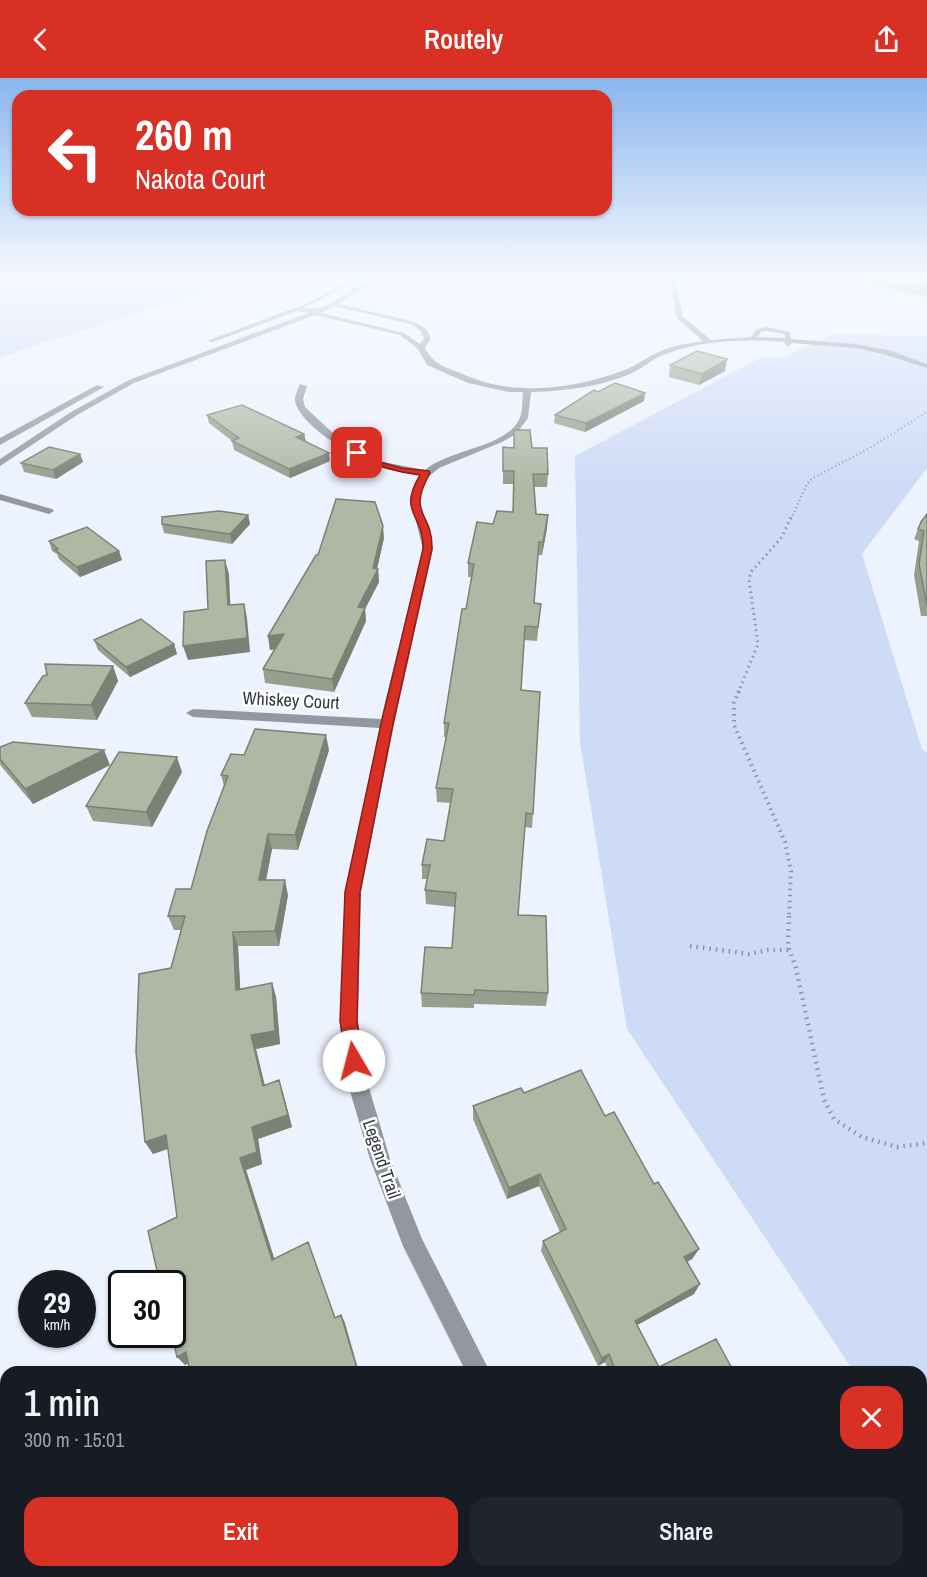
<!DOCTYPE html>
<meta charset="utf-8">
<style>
body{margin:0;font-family:"Archivo Narrow",sans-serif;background:#20242c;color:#f1f3f6;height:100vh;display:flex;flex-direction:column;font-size:22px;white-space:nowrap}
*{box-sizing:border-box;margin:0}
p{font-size:20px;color:#9ea1a6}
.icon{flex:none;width:33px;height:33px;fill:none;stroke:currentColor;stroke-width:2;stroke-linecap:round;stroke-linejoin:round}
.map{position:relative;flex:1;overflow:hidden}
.sheet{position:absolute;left:0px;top:1288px;width:927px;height:212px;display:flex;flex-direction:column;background:#171b24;border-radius:18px 18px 0 0;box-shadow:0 2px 4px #0004}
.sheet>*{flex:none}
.top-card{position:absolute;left:12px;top:12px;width:600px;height:126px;border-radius:18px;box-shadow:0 2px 4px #0004;background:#d93025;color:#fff;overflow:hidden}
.speed{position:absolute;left:18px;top:1192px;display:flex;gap:12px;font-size:30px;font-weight:700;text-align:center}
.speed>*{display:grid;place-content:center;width:78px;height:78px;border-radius:50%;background:#171b24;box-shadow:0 2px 4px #0004;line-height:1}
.speed small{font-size:15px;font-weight:400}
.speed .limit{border:3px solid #111;border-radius:9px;background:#fff;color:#111}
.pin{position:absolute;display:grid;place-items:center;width:51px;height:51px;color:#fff;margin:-26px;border-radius:12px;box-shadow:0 3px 9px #0006}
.me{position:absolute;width:66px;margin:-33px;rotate:352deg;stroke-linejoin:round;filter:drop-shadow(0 0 4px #0008)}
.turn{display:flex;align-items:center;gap:21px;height:126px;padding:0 24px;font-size:27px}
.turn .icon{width:78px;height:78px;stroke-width:2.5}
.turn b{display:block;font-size:42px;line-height:51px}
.round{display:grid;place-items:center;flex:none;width:63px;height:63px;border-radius:18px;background:#20242c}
.overview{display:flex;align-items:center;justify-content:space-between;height:102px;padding:0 24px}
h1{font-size:36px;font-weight:600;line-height:45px}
.button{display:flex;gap:12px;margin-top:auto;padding:12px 24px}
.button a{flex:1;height:69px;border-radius:18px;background:#d93025;color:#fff;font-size:24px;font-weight:600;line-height:69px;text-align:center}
.button a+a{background:#20242c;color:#f1f3f6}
header{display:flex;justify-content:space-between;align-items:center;height:78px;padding:0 24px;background:#d93025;color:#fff;font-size:27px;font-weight:600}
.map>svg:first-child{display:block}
</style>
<header><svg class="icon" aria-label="back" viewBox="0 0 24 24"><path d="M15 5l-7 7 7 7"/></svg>Routely<svg class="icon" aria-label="share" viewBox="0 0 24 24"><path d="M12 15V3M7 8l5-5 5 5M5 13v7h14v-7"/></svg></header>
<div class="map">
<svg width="927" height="1499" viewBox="0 0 927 1499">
<rect width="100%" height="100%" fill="#ecf2fe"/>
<!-- green -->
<path fill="#cedbf7" d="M0,199H247L0,279Z
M833,256L927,258V390L862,476L922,671L927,675V1407L921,1397V1294H854L627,951L580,664L575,378L760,280H782Z"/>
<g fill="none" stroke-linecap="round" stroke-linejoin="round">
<!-- path-far3 -->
<path stroke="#8d929b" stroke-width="2" stroke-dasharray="1 3" stroke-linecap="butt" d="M791,441L807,406L813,400L868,371L927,334"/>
<!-- path-far2 -->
<path stroke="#8d929b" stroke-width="3" stroke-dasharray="1.5 4" stroke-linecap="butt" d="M738,615L758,566L749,502L751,494L782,459L791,439"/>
<!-- path-far1 -->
<path stroke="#8d929b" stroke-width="4" stroke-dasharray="1.5 4.5" stroke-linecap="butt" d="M739,613L734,625V647L785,764L791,793L789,839"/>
<!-- path -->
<path stroke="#8d929b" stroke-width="4.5" stroke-dasharray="1.5 5" stroke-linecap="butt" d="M789,838L788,868L796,890L824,1022L834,1041L862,1059L897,1069L927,1065
M690,868L749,876L768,872H789"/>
<!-- minor -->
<path fill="#93979f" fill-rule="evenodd" d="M355,199H363L304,230C333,237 356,199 382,199L339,226L415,244L426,251L431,260L425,270C435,288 446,289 465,297C514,319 573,311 622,293C635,289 646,279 659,274C672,267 689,266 703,263L677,240L669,199H675L683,239L711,262L751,259L757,251L767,249L790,254L791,261L856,266L888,272L927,286V290L883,276L856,270L792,265L788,269L784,264C747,261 702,262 666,276C653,280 642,291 630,296C598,309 565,313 531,314L528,340L516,356L502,364L439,390L427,400L421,413L420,428L433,471L394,646L361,814L358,943L367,1003L390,1081L422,1161L490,1294H466L403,1168L370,1081L347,1003L340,943L345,814L380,650L193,639L186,635L193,631L381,641L423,471L410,420L420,397C406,395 392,393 379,389C358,381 293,345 295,319C296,315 298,310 300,306L307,308L303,321L305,329L335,357L383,384L425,392C450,371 504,370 519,342C523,334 522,323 523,314H509L468,305L427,287L418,271L400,257L315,237L134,305L77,337L0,388V381L71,334L129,302L308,235L297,233L213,264L207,263L313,223ZM334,228L411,246L421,253L424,260L420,266L404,255L321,235ZM767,253L785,256V260L758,259L761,254Z
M97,307L104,309L0,367V360Z
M0,416L52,431L54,433L49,436L0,422Z
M555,1494H583L585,1499H557Z"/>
</g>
<!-- wall -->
<path fill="#979e8e" d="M834,199H927V219Z
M670,287L725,293L699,307L669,299Z
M598,314L644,323L585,354L554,345L555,337Z
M207,337L304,356L306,364L330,383L290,400L234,372L232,363L209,345Z
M503,369L532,370L548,396L547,409H534L536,436L547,450L542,477H538L534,525L541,526L537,563L524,562L521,612L533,736L532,750L525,749L518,837L548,915L546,928L474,926V930L422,929L421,915L452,870L455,829L426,826L425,812L427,801H422V787L444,763L451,725L437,724L436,710L446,659H444V645L472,499H468V485L493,446L513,434V406H503Z
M80,376L83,384L56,401L24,394L21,385Z
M927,436V538H921L914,497L919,463L914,461L921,444Z
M248,437L250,446L232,466L164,455L162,446Z
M384,460L377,491H378L379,504L365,531L366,543L334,614L265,605L263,591L275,571L270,572L268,558Z
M49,463L122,482L80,499L59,481L57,476L52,473Z
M94,562L174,566L177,576L130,599L98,572Z
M113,588L118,603L97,642L32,639L25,625Z
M0,669L110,687L33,726L1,688L0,686Z
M329,672L298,772L272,771L266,802L288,817L279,868H238L240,911L272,905L276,919L280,966L256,971L264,1007L283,1015L292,1049L258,1061L262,1086L246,1092L274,1181L308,1164L335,1239L341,1237L345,1245L188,1285L185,1287L177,1139L168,1071L153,1076L145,1064L171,890L181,852H174L168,838L191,811L224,708L221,697L244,677Z
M182,694L152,749L93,743L86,728Z
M524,1015L605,1038L654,1106L699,1171L692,1181L687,1184L694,1216L637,1247L659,1289L734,1294H609L605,1284L598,1288L541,1173L543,1163L560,1154L539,1108L507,1121L473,1041V1028Z
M827,1494H881L884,1499H818Z"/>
<!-- shaded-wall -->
<path fill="#7b8174" d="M727,281L725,293L699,307L702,296Z
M645,315L644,323L585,354L586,345Z
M304,356L306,364L296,359Z
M329,375L330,383L290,400L289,391Z
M80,376L83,384L56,401L53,392Z
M248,437L250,446L232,466L230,456Z
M548,437L547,450L542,477L543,464Z
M383,448L384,460L376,495L378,491L379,504L365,531L366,543L334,614L332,601L373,490Z
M119,473L122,482L80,499L77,489Z
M225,482L229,496L231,542L228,527Z
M244,526L247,540L250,574L188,582L183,568Z
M284,556L286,569L270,572L268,558Z
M174,566L177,576L130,599L126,589Z
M113,588L118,603L97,642L91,627Z
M326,657L329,672L298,772L295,757Z
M104,672L110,687L33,726L25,711Z
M177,679L182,694L152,749L146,734Z
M268,756L272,771L263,817L259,802Z
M285,802L288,817L279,868L275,853Z
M233,854L238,868L241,925L236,912Z
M272,905L276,919L280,966L256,971L268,1020L263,1008L251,957Z
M279,1002L283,1015L292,1049L258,1061L262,1086L246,1092L278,1192L272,1182L240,1080L252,1049Z
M166,1057L173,1069L153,1076L145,1064Z
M540,1096L539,1108L507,1121L509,1110Z
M699,1171L692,1181L678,1189L684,1179Z
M700,1206L694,1216L630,1251L635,1243Z
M341,1237L345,1245L359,1294H358Z
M186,1274L194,1282L185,1287L177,1279Z
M609,1276L605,1284L598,1288L602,1280Z
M41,1494H58L59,1499H42Z"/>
<!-- building -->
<path fill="#b0b8a5" stroke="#7b8174" stroke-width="1.5" d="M869,199H927V211Z
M697,273L727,281L702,296L670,287Z
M615,305L645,315L586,345L555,337L594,312L598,314Z
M242,327L304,356L296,359L329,375L289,391L232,363L239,360L207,337Z
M514,352H530L532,370H547L548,396H533L536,436L548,437L543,464H539L534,525L541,526L538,549L525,548L521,612L540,614L533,736L526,735L518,837L546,838L548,915L475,912L474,917L421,915L425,869L452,870L456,815L425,812L430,787H422L427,761L444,763L453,711L436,710L449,645H444L462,531H466L474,486L468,485L477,444L493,446L497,433L513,434L514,393H503V369L514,370Z
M49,369L80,376L53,392L21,385Z
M336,421L375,424L383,448L373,490L378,491L358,529L365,530L332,601L263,591L284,556L268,558L316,477H318Z
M219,433L248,437L230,456L162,446V439Z
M927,436V527L919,486L924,453L918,451L921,444Z
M87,449L119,473L77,489L55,472L58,471L49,463Z
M225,482L228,527L244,526L247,560L183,568L184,534L208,531L206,483Z
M141,541L174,566L126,589L94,562Z
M45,586L113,588L91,627L25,625L43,598L47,597Z
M255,651L326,657L295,757L268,756L259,802H285L275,853L233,854L236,912L272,905L275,953L251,957L263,1008L279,1002L288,1037L252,1049L257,1074L240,1080L272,1182L308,1164L335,1240L341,1237L358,1294H190L186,1274L177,1279L172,1257V1206H160L148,1153L177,1139L166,1057L145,1064L136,974L139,896L171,890L185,838H168L176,811H191L207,753L228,698L221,697L231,676L244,677Z
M13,664L104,672L25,711L0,681V669Z
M119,674L177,679L146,734L86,728Z
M581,992L605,1038L614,1034L654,1106L658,1104L699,1171L684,1179L700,1206L635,1243L659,1289L716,1261L734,1294H616L609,1276L602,1280L543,1163L566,1151L540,1096L509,1110L473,1028L521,1010L524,1015Z
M6,1450V1494H41L42,1499H0V1453Z
M269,1494H454L456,1499H270Z
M836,1494H881L884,1499H827Z"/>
<!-- sky -->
<linearGradient id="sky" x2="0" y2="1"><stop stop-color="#8ab6ed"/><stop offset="0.49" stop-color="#f6f9ff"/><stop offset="1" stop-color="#f6f9ff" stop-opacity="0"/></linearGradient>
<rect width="927" height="409" fill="url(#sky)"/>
<!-- route -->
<path fill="#d93025" stroke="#8d1f18" stroke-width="1.5" d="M357,372L380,384L402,390L429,393L430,395C406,438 433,433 432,471L393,646L360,814L357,943L363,983L360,988L354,991L348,988L346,983L340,943L345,814L381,646L423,471C424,435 397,436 420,397C396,394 376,388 354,377L353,375Z"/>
<g text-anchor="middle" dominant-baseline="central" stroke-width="5" stroke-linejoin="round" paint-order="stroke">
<!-- street labels -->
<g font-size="18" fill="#34383f" stroke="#fff">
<text transform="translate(291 622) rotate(3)">Whiskey Court</text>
<text transform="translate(382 1081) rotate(71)">Legend Trail</text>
</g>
</g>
</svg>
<div class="speed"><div>29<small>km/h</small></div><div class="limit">30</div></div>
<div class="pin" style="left:357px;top:375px;background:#d93025"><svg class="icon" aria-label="arrive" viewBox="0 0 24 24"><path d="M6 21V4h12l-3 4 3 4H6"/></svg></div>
<svg class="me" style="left:354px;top:983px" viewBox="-20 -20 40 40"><circle r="19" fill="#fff"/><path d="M0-13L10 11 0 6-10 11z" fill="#d93025"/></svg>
<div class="top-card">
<div class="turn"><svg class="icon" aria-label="left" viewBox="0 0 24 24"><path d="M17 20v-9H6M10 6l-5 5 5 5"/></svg><div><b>260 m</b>Nakota Court</div></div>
</div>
<section class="sheet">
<div class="overview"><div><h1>1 min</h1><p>300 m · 15:01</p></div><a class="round" style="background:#d93025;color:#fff"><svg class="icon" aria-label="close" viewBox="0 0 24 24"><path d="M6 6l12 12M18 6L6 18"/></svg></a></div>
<div class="button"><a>Exit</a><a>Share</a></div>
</section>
</div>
